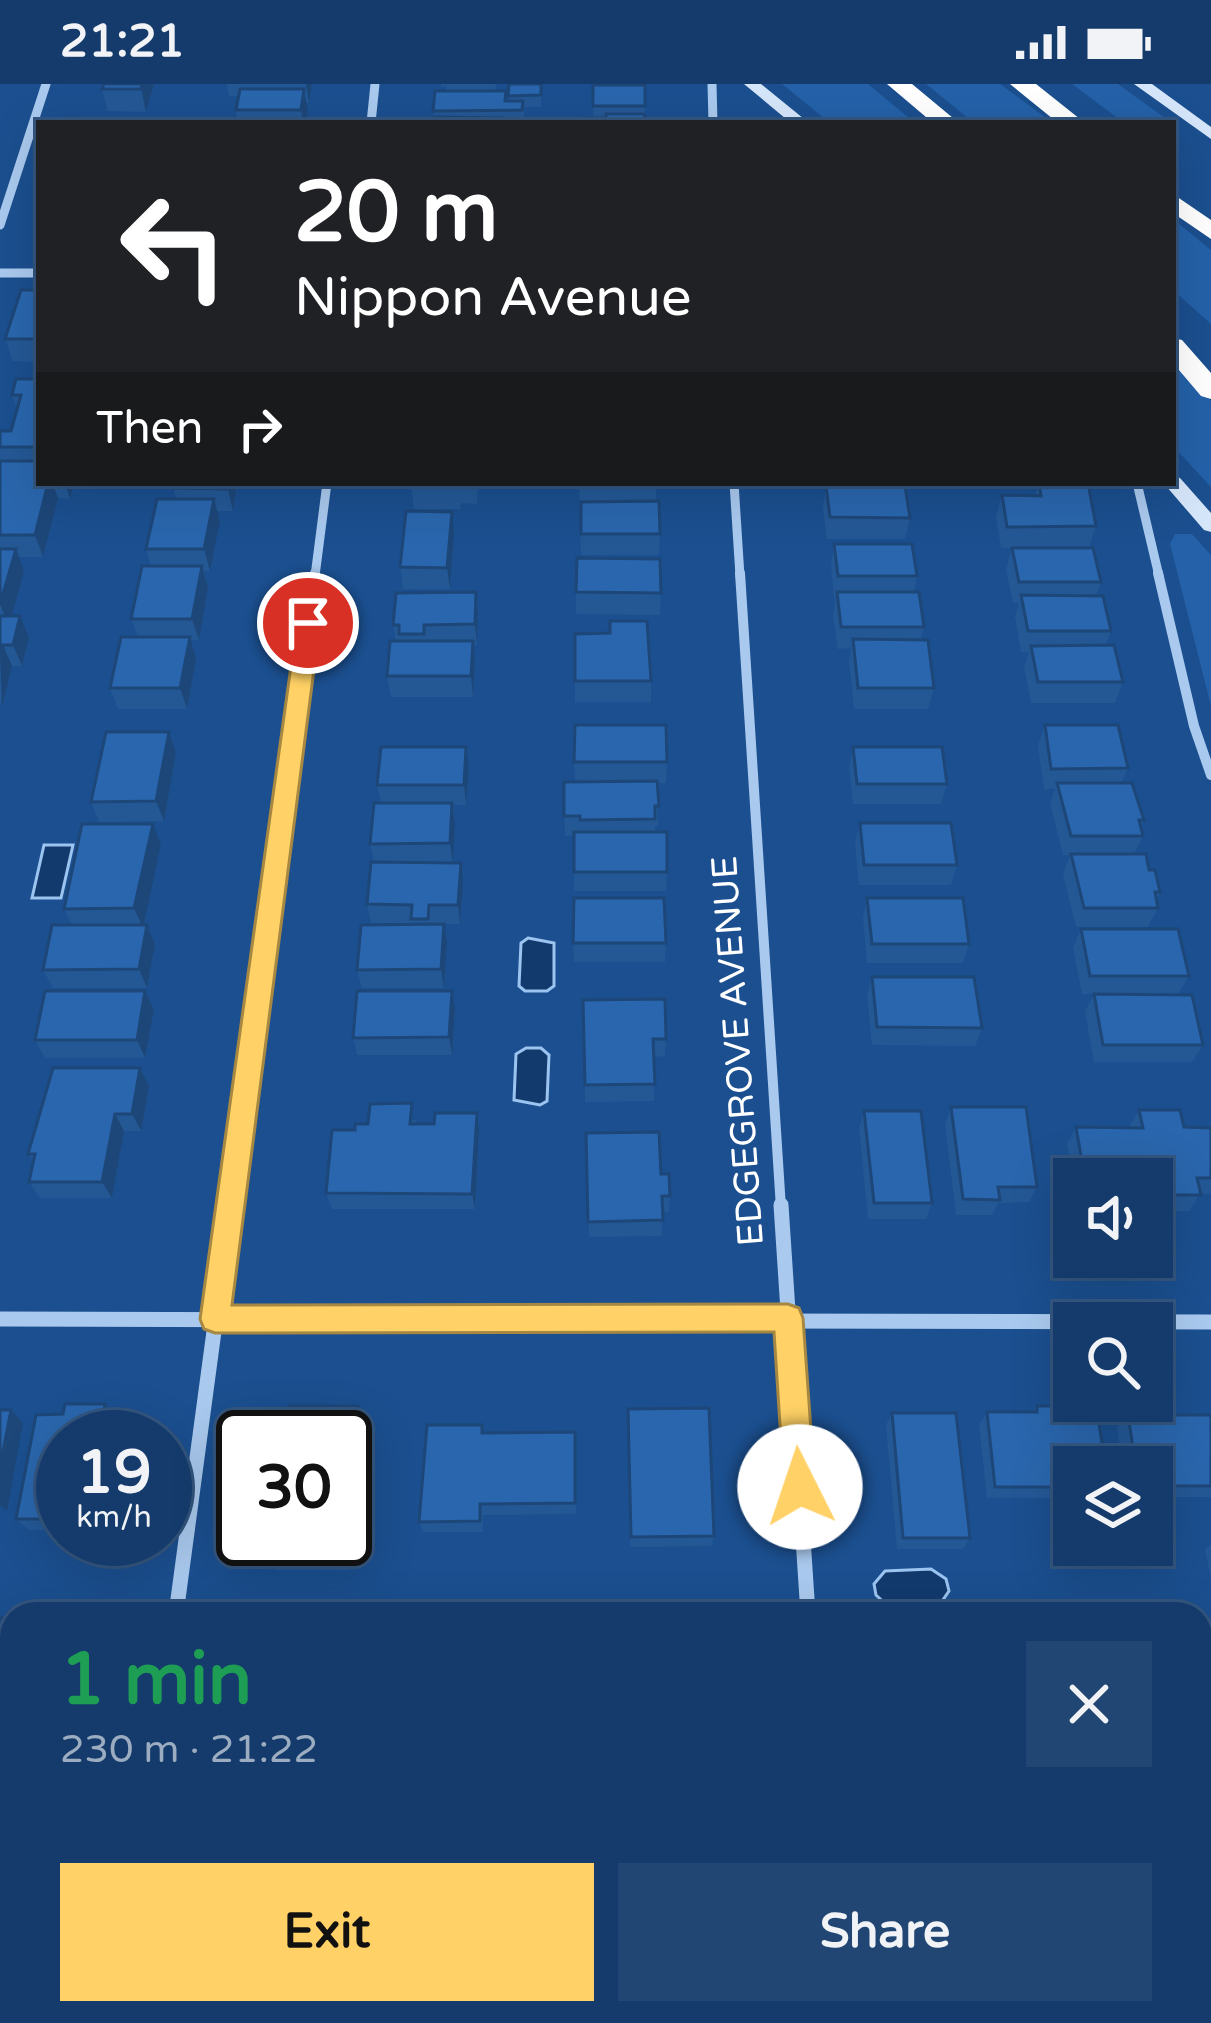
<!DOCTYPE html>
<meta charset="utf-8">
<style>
body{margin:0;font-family:"Varela Round",sans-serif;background:#214673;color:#f1f3f6;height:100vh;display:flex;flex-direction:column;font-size:45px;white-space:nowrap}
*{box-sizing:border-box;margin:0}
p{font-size:39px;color:#9dadc1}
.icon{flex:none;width:66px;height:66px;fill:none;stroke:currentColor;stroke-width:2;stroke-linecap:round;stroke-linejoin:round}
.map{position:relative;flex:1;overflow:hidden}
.sheet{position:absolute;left:0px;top:1518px;width:1212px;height:423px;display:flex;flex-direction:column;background:#143b6b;border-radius:36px 36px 0 0;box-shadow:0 12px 48px #0002,0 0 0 3px #33557e}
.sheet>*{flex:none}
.top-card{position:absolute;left:36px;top:36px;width:1140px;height:366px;border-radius:0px;box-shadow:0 12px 48px #0002,0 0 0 3px #33557e;background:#202124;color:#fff;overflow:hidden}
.fabs{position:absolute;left:1053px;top:1074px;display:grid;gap:24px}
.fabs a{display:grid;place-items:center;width:120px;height:120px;border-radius:0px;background:#143b6b;box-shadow:0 12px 48px #0002,0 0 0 3px #33557e;font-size:60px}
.speed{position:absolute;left:36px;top:1326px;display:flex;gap:24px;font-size:60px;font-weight:700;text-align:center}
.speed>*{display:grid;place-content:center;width:156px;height:156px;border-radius:50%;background:#143b6b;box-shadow:0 12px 48px #0002,0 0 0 3px #33557e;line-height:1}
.speed small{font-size:30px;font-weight:400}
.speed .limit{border:6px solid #111;border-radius:18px;background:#fff;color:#111}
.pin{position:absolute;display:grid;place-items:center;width:102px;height:102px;color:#fff;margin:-51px;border:6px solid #fff;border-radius:50%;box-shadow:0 3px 12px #0007}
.me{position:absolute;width:132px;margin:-66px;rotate:356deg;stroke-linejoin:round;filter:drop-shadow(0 0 9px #0008)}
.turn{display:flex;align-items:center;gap:42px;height:252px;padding:0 60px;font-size:54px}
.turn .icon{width:156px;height:156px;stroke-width:2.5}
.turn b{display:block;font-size:84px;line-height:102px}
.then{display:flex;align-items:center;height:114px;padding:0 60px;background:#0003;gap:24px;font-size:45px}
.round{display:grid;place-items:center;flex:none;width:126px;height:126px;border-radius:0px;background:#214673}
.headline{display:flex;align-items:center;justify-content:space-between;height:204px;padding:0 60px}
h1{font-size:72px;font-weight:700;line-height:90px;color:#1e9e55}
.primary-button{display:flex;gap:24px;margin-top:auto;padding:24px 60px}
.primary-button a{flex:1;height:138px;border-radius:0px;background:#ffd166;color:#111;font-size:48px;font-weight:700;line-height:138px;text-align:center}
.primary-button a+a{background:#214673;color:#f1f3f6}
.status{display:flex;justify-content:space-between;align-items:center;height:84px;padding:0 60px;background:#143b6b;direction:ltr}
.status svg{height:33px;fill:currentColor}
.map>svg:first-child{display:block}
</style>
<div class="status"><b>21:21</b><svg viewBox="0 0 49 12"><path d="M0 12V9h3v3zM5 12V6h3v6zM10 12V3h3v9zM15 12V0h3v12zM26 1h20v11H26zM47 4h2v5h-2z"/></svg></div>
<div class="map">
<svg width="1211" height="1939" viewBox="0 0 1211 1939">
<rect width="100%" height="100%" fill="#1b4f8f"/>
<!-- green -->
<path fill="#2461a8" d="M782,0H868L915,39H830Z
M926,0H1000L1053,39H974Z
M1072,0H1118L1172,39H1124Z
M1173,135L1211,166V240L1173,206Z
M1173,275L1211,317V403L1173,362Z
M1175,450H1192L1211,471V622L1170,460Z"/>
<!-- water -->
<path fill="#123a6d" stroke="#9cc4f0" stroke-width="3" d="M44,761H73L61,814H32Z
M528,854L554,859V902L547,907H525L519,902L521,859Z
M526,964H541L549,971L547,1017L540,1021L514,1016L516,970Z
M931,1485L946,1495L949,1507L938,1523H889L876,1511L874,1500L885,1487Z"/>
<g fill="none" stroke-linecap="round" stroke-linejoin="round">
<!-- minor-far2 -->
<path stroke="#a9c9ee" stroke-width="9" d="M712,0L713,39
M371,39L375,0
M0,141L46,0
M0,189H39
M734,399L740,492
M1137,399L1159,492
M315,492L327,399"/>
<!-- minor-far1 -->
<path stroke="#a9c9ee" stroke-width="10" d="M740,489L781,1124
M1158,489L1194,642L1211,691
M230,1124L315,489"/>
<!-- minor -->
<path stroke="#a9c9ee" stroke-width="15" d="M781,1121L808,1530
M0,1235L1211,1238
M176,1530L231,1121
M834,1929V1939
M121,1939L122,1929"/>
<!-- secondary -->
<path fill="#d6e6fa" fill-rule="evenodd" d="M744,0H761L809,39H791Z
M1134,0H1152L1211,43V55Z
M1173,392L1180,394L1211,429V448L1204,446L1166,402L1164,399H1173Z"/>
<!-- motorway -->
<path fill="#fff" fill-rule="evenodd" d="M887,0H912L959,39H933Z
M1010,0H1036L1085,39H1058Z
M1173,110L1211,136V155L1173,129Z
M1173,254L1182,256L1211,289V315L1201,312L1173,279Z"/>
</g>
<!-- wall -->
<path fill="#245895" d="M104,0H154L146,28L108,27L102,5Z
M227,0H312L309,19H306L308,28L306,39H233L237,35L236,26L239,12H229Z
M441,0H496L495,7L506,17H509V0H542L541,23H524V39H434L433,27L446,7V3H441Z
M594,0H644L645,33L593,34Z
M39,206V278L13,277L5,255Z
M39,295V399H74L70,415L58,414L43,473H19L24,487L12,532H20L29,553L22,582H12L0,623V347H11L17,325L12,311Z
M237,399L233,427H217L220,437L210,487H204L208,503L199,556H190L196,575L187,625H118L110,604L138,553L131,535L151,482L146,465L176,415L173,404Z
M411,399H478L477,420L461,419L460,425H414Z
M579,399H656V417L660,450L659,471H581Z
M847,399H896L910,434L905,455H827L823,424L826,402H847Z
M990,399H1088L1096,442L1089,463L1101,498L1096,512L1111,547L1106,561L1123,598L1115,619H1031L1024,583L1029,568H1021L1015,533L1019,519H1013L1006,486L1012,464H1001L996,433L1002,411L1035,412L1037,404H991Z
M454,449L450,505H403L400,483Z
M834,460L917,492L914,508L924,543L921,556L934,604L928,625H854L849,577L851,564L838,565L833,530L836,514H834L831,482Z
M476,508L478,529L477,561H473L475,578L473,613H391L387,592L396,557L393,541Z
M576,508L661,509L660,531L576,530Z
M575,550L651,597V618H575Z
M1045,641L1128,684L1121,699L1144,736L1141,744L1143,752L1134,770L1149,786L1160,808L1156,816L1158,824L1148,843H1076L1063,790L1070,771H1063L1050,719L1055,705H1044L1038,662Z
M169,648L176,669L164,737L99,738L91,718Z
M853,663L947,700L941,720H853L849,683Z
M574,678H667L666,699H657L658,742H655V748L667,788L666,807H574V752H565L564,698H575Z
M469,684L466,721H453L455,739L453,779H461L463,799L460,840H432L447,859L444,904H362L357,886L412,840L371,839L367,820L374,778L370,760L381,719L377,701Z
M860,739L957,781L951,801H859L855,759Z
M161,760L143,841H147L155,860L147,904H53L43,886L72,841L64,825Z
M867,814L969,860L963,879H867L863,833Z
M1081,845L1189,892L1178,910H1082L1073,864Z
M573,859H666L665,878H574Z
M872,893L982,944L975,962L872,961L867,911Z
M145,907L154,925L145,974H45L35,956Z
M1094,910L1203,961L1192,978H1094L1085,928Z
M583,916L666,955L665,972L654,973V1017L585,1018Z
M455,925L452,971H357L353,954Z
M140,984L149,1002L141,1047H124L112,1114H40L29,1098L34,1078L28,1070Z
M951,1023L1037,1103L1029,1118L998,1119L992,1131H956L945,1040Z
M1139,1026L1184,1043L1211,1044V1110H1200L1189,1127H1152V1095H1074V1099L1067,1060L1076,1043H1129Z
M864,1027L932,1119L926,1135H868L859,1044Z
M477,1029L479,1046L475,1125H332L326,1109L355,1046L368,1040L416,1036L415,1040H434Z
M586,1049L661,1090L670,1112L669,1128H662V1152L589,1153Z
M65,1320H105L116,1332L112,1353H63V1446H29L16,1435L36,1331L63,1330Z
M358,1322L363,1334L350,1486H275L267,1476Z
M1037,1322L1074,1383V1414H987L979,1341L987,1328H1033Z
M892,1329L970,1454L963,1465H897L886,1341Z
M1128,1331H1211V1413H1152V1383H1123L1117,1343Z
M628,1337L714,1452L712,1462L630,1463Z
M575,1348L576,1430L483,1431V1448H423L419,1438L484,1349Z
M1211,1460V1496L1205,1465Z
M0,1534H12V1612H0Z
M989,1929H1101L1102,1939H991Z"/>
<!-- shaded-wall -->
<path fill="#1d4779" d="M142,0H154L146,28L141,5Z
M306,0H312L309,19Z
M304,5L308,28L306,39H303L301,26Z
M48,399H52L58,414L43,473L35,451Z
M65,399H74L70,415Z
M229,399H237L233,427L228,405Z
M214,415L220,437L210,487L204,465Z
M452,428L454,449L450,505L447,484Z
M16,465L24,487L9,543L0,520Z
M202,482L208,503L199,556L192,535Z
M476,508L478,529L477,561L475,540Z
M20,532L29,553L22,582L13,561Z
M190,553L196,575L187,625L180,604Z
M473,557L475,578L473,613L471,592Z
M3,561L12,582L2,623L0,570Z
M169,648L176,669L164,737L156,717Z
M466,663L469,684L466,721L464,701Z
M452,719L455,739L453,779L450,759Z
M153,740L161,760L143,844L134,824Z
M461,779L463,799L460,840L458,821Z
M444,840L447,859L444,904L441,885Z
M147,841L155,860L147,904L139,885Z
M145,907L154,925L145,974L137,956Z
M452,907L455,925L452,971L449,953Z
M140,984L149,1002L141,1047L132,1030Z
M477,1029L479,1046L475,1125L472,1110Z
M115,1030L124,1047L112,1114L102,1098Z
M105,1320L116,1332L112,1353H100Z
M358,1322L363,1334L350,1486L344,1476Z
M11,1326L23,1339L7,1427L0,1421V1383Z
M12,1681V1722L5,1720Z
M0,1757L11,1760L0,1823Z"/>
<!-- building -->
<path fill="#2a66ad" stroke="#1d4779" stroke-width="3" d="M104,0H142L141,5H102Z
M509,0H541V11L508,12Z
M593,1H645V22H593Z
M240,5H304L301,26H236Z
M435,7H506L505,17H523L522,26L433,27Z
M606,30H644L646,39H584V34H606Z
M435,33L503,34V39H434Z
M156,35L155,39H90V36Z
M234,35H299L298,39H233Z
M21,206H39V255H5Z
M16,295H39V363H0V347H11L21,311H12Z
M0,377H39V399H48L35,451H0Z
M174,399H229L228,405L173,404Z
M411,399H459L458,403H411Z
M579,399H656L657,401L579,402Z
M876,399L905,402L910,434L830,433L826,402H877Z
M1039,399H1088L1096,442L1007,443L1002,411L1041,412Z
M157,415H214L204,465H146Z
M659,417L660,450H581V418Z
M406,427L452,428L447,484L400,483Z
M834,460H912L917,492H838Z
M1012,464H1093L1101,498H1019Z
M0,465H16L0,520Z
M577,474L660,475L661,509L576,508Z
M142,482H202L192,535H131Z
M476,508L475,540L424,541V550H399V541H393L396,509Z
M837,508H919L924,543H841Z
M1021,511L1103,512L1111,547H1028Z
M0,532H20L13,561H3L0,570Z
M610,537H647L651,597H575V550L610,549Z
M121,553H190L180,604H110Z
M853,555L928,556L934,604H858Z
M390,557H473L471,592H387Z
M1114,561L1123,598H1038L1031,562Z
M575,641H666L667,678H574Z
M1045,641H1118L1128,684L1051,685Z
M106,648H169L156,717L91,718Z
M381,663H466L464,701H377Z
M853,663H942L947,700H857Z
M657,697L659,722H655V735L580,736V732H564V698Z
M1057,699H1132L1144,736H1139L1143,752H1071Z
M374,719H452L450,759L370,760Z
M860,739H951L957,781H864Z
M82,740H153L134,824L64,825Z
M574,748H667V788H574Z
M1071,770H1146L1149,786H1155L1160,808H1155L1158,824H1084Z
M371,778L461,779L458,821H429L428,835H411L412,821L367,820Z
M574,814H664L666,859H573Z
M867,814H963L969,860H872Z
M444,840L441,885L357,886L361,841Z
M52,841H147L139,885L43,886Z
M1081,845H1178L1189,892H1090Z
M872,893H974L982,944L877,943Z
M45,907H145L137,956H35Z
M357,907H452L449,953L353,954Z
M1094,910L1192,911L1203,961H1103Z
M665,915L666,955H653L655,1000L585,1001L583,916Z
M53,984H140L132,1030H115L102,1098H29L35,1070H28Z
M412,1019L410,1040H434L435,1029H477L472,1110L326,1109L332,1046H355V1040H368L370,1020Z
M951,1023H1026L1037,1103H998L1000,1116L963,1115Z
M1139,1026H1180L1184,1043L1211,1044V1094H1197L1201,1111H1152V1095H1085L1076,1043L1143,1044Z
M864,1027H921L932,1119H874Z
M659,1048L661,1090H669L670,1112H662L663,1136L588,1138L586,1049Z
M65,1320H105L100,1353H63V1435H16L36,1331L63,1330Z
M289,1322H358L344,1476H267L270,1455H345V1353H285Z
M1037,1322H1062V1329L1097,1328L1106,1383H1074V1403H995L987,1328H1037Z
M709,1324L714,1452L631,1453L628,1325Z
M0,1326H11L0,1383Z
M892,1329H956L970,1454H903Z
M1128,1331H1211V1402H1152V1383H1136Z
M427,1341H482V1349L575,1348V1419L480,1420V1437L419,1438Z
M0,1534H12V1605H0Z
M1200,1631H1211V1671H1200Z
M0,1641H12V1681L5,1720L0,1719Z
M256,1929H388L387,1939H255Z
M999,1929H1101L1102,1939H1000Z"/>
<!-- route -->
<path fill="#ffd166" stroke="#a68842" stroke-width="3" d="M308,531L320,539L232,1221L788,1220L799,1224L803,1234L815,1403L811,1414L800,1419L788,1414L784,1403L774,1248L215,1249L204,1245L200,1235L297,539Z"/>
<g text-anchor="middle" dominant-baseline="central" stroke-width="12" stroke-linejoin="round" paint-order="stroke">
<!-- street labels -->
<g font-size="36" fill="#fff" stroke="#1b4f8f">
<text transform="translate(738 967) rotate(-94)">EDGEGROVE AVENUE</text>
</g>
</g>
</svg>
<div class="fabs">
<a><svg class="icon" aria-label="sound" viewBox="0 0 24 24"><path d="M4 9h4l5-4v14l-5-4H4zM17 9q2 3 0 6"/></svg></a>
<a><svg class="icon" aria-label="search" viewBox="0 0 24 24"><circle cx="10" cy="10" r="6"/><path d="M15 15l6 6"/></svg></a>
<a><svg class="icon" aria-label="layers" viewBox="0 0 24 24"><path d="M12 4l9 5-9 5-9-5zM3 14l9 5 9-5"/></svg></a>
</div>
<div class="speed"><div>19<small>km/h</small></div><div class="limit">30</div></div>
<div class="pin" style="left:308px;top:539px;background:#d93025"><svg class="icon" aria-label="arrive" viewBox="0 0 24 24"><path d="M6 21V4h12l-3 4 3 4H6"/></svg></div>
<svg class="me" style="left:800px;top:1403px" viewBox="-20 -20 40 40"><circle r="19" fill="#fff"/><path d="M0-13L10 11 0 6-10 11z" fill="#ffd166"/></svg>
<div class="top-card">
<div class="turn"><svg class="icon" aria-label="left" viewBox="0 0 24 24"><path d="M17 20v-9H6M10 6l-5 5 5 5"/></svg><div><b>20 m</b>Nippon Avenue</div></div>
<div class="then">Then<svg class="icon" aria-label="right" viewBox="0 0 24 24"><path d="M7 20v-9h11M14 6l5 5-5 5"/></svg></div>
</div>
<section class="sheet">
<div class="headline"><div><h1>1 min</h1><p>230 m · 21:22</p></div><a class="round"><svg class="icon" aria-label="close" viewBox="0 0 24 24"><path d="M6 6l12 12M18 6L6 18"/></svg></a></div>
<div class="primary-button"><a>Exit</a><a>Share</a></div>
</section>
</div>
